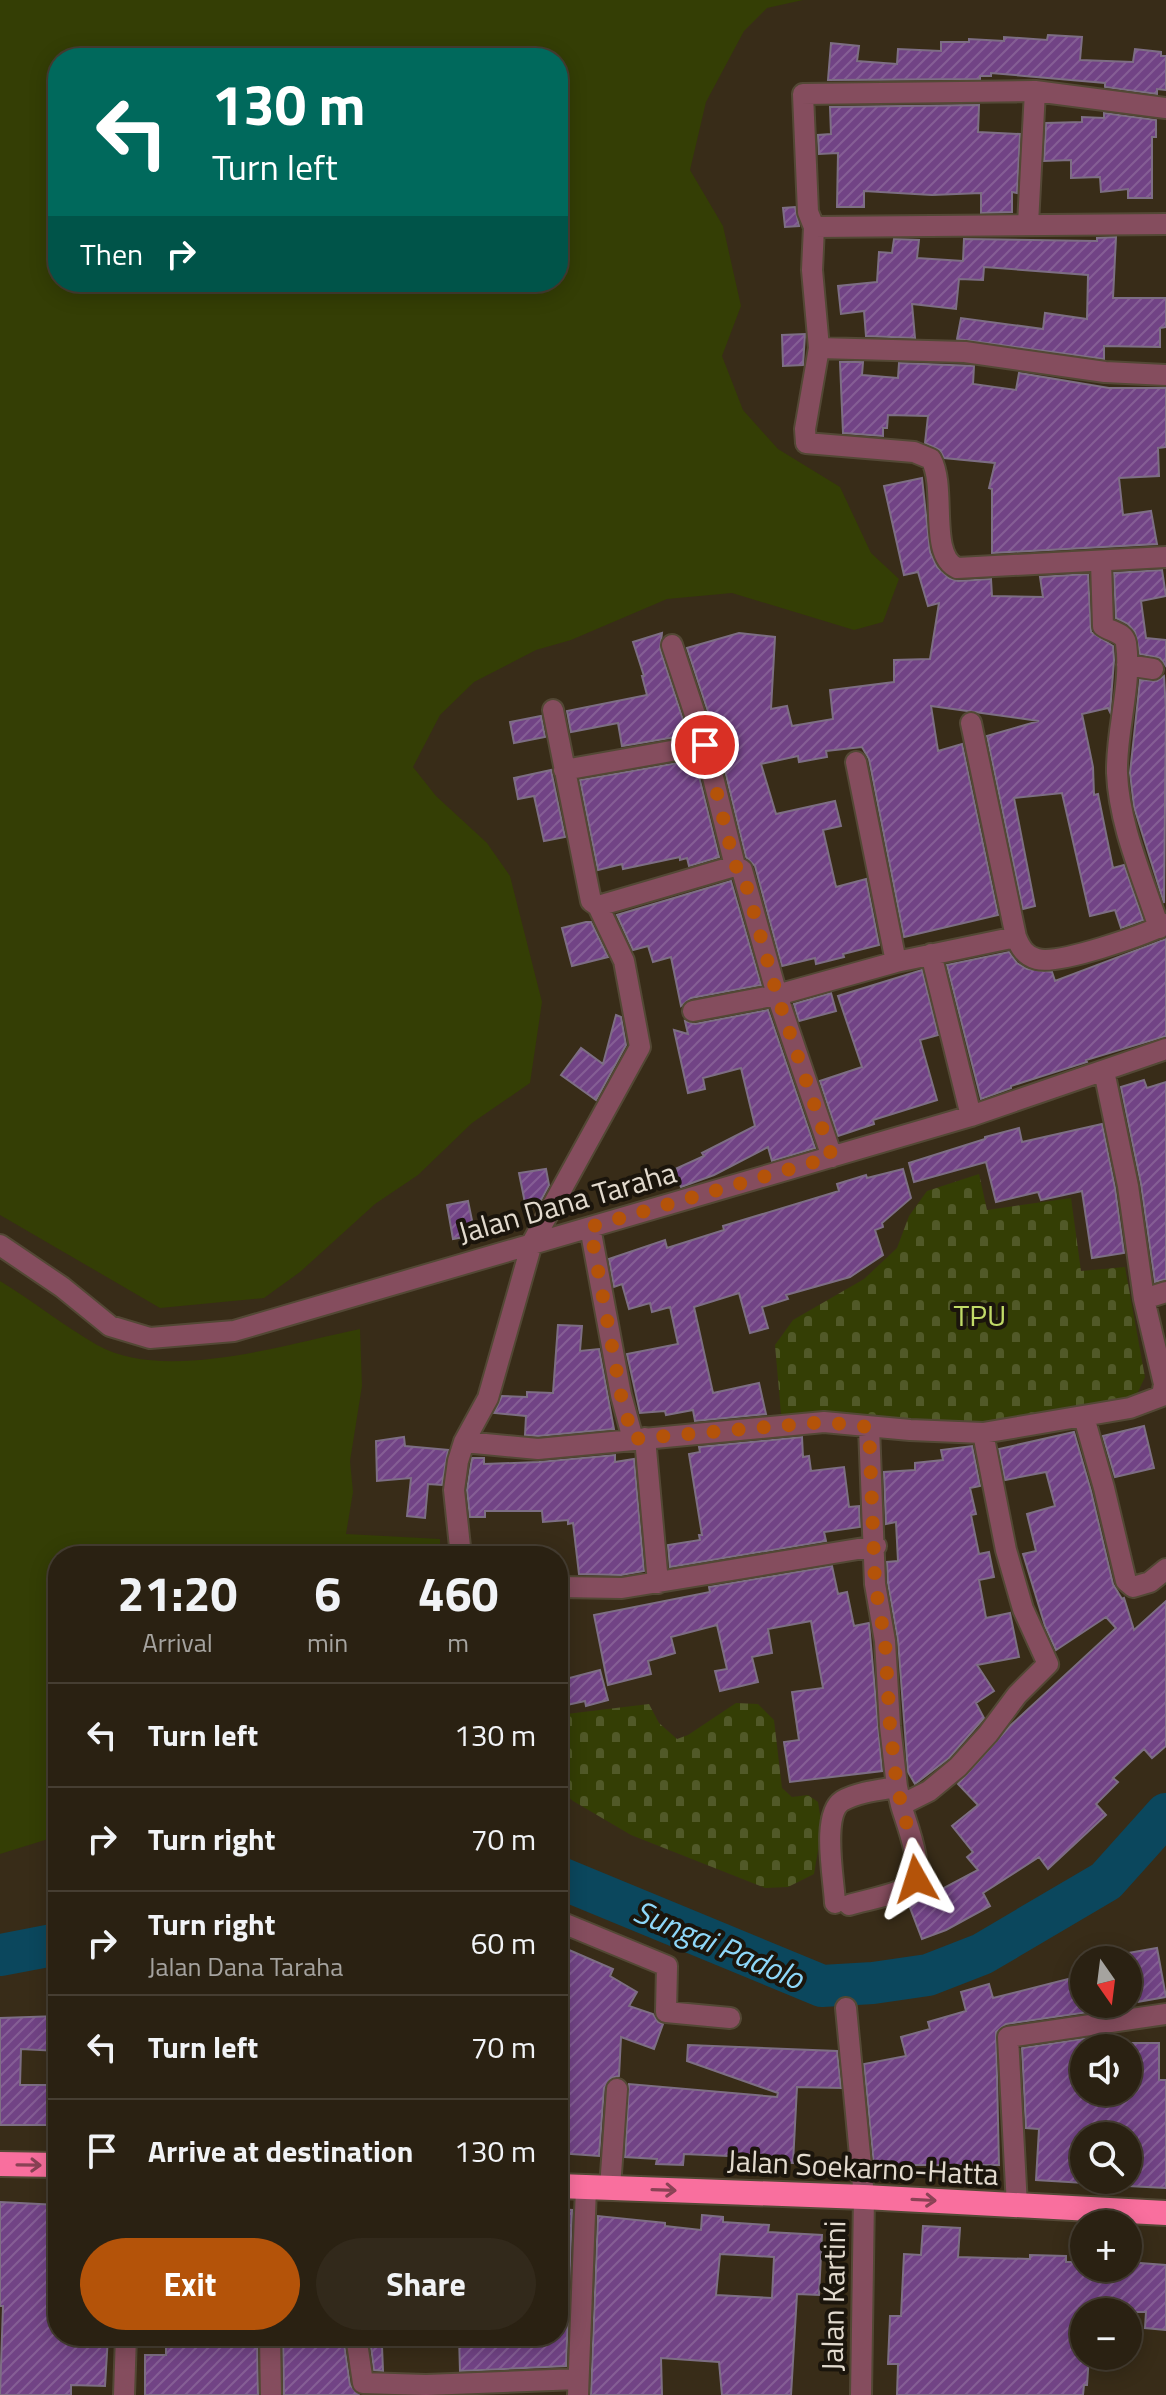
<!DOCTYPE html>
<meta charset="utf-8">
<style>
body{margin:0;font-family:"Titillium Web",sans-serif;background:#32291b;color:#f1f3f6;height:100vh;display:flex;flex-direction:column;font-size:30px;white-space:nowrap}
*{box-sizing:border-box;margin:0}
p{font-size:26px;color:#a5a39f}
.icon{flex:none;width:44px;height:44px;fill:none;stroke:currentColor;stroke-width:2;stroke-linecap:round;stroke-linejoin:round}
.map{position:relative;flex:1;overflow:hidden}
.panel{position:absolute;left:48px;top:1546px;width:520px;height:800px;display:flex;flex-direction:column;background:#2a2112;border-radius:32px;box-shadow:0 4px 20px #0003,0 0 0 2px #463e32}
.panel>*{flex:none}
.guide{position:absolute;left:48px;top:48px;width:520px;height:244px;border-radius:32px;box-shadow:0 4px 20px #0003,0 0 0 2px #463e32;background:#00695c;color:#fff;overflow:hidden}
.needle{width:52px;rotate:166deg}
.controls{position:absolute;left:1070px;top:1946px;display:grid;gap:16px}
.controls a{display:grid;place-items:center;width:72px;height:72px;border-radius:50%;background:#2a2112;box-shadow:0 4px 20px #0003,0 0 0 2px #463e32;font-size:40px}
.pin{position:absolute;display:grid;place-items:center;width:68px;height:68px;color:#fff;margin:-34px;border:4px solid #fff;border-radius:50%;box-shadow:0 2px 8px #0007}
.me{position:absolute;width:88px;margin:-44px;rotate:354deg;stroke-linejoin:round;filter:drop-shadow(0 0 6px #0008)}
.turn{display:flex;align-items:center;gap:28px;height:168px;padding:0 32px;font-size:36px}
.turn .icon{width:104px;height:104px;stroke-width:2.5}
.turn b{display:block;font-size:56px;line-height:68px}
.then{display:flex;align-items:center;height:76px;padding:0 32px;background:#0003;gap:16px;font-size:30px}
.eta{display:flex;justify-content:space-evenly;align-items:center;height:136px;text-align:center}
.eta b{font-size:48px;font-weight:700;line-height:56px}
.cta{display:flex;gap:16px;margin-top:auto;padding:16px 32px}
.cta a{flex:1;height:92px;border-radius:48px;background:#b45309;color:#fff;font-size:32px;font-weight:700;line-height:92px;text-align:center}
.cta a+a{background:#32291b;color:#f1f3f6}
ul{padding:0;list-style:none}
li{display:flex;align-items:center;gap:24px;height:104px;padding:0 32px;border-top:2px solid #463e32}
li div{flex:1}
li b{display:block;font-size:30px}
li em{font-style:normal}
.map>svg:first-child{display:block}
</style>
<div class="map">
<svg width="1166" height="2395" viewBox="0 0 1166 2395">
<defs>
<pattern id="cemetery-stones" width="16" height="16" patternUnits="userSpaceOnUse" patternTransform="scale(2)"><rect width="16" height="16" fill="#343e05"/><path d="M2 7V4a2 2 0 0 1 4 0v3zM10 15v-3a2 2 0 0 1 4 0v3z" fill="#515928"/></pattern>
<pattern id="building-hatch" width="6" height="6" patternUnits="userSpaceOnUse" patternTransform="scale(2)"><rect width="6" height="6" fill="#714385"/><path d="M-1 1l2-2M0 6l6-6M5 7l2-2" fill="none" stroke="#855e95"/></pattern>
</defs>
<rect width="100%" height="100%" fill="#382c18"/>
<!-- grass -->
<path fill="#343e05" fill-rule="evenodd" d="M0,0H803L767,8L744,31L706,102L690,170L723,226L741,306L722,356L743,410L778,449L840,487L871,553L899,579L883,622L854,630L732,593L667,599L571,640L536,650L474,682L440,715L413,767L436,796L487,843L510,876L542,1002L530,1083L472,1123L418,1175L375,1204L300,1272L264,1298L160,1308L0,1215ZM58,58H558V282H58Z
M0,1281C33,1301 64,1326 97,1345C164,1383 287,1344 360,1329L362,1386L350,1461L353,1492L346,1534L440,1539V1556H58V1836L0,1854Z"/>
<!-- cemetery -->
<path fill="url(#cemetery-stones)" d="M979,1174L987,1210L1071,1198L1081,1271L1125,1267L1145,1377L1137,1394L1117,1404L936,1427L893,1418L781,1414L775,1345L793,1320L864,1279L897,1248L909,1216L927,1191Z
M736,1703L758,1704L774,1720L782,1788L792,1797L808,1795L818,1802L822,1827L814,1874L788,1887L765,1888L631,1835L573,1801L558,1788V1715L649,1704L659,1723L677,1739L688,1735Z"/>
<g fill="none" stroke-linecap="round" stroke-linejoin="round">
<!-- river -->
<path stroke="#0b475d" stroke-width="42" d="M558,1877L822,1986L873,1983L928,1975L982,1954L1106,1881L1166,1814
M0,1955L58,1944"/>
</g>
<!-- building -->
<path fill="url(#building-hatch)" stroke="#7d6e84" stroke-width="2" fill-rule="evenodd" d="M1048,35L1082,37L1080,60L1133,62L1135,49L1161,52V56H1166V90L1157,89V94L1105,87V83L991,73V76H980V79L828,80L831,43L859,46L857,61L897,64L898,49L941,51V42H969V39L1004,41V37L1047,40Z
M979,105L978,132L1020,134L1017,193L1012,192V212L981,213V193L932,195L864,191V207H837L838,153L819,154L818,135L831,134L830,107Z
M1104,113L1156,120V137H1152V198H1128V189L1101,192L1100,177L1071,178V160L1044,161L1046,123L1082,122V117L1104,118Z
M795,207L799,226L785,227L783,208Z
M1116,237L1113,298H1166V327L1160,328V347L1104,346V359L957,339L961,318L1043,329L1045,313L1087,319L1088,275L984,267L983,280L959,279L956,309L912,304L915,338L866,336L864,311L841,314L838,286L877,282L879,252L892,253L894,239L919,240L917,258L963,261L964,239L1097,241V238Z
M805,334L803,365L783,366L782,335Z
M840,362H863L862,375L898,378L899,363L974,366L973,384L1016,390L1019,373L1109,388H1166V447L1158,448L1159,476L1119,478L1123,515L1151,511L1157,544L992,553V489L989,488L995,463L944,458L940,450L925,443L928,416L888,415L887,428H883V436L843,433Z
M922,478L930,552L937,567L949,578L958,581L991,579L992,596L1043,597L1040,577L1088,574L1091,632L1113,646L1114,660L1110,712L1108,708L1082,714L1093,767L1094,795L1098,794L1113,868L1124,865L1143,920L1121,928L1115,910L1090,916L1062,793L1014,798L1035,906L1023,909L987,736L1039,721L931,706L938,751L962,744L998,915L904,937L869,759L862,747L826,751L827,757L799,762L798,756L761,764L776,814L835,801L841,826L823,830L836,887L866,879L879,945L843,954L844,957L816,964L815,958L782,966L755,866L746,857L718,742L687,648L739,633L775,637L771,709L787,706L792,726L833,719L830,690L894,682V660L930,659L939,603L928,606L918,572L904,575L884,486Z
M1162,570L1166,596L1141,601L1146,638L1166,640V666L1160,658L1140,654L1135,632L1128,624L1116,618L1114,573Z
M662,633L660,649L688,735L622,746L618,723L571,732L567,711L647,695L642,676H644L633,642Z
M1164,676L1166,710L1164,903L1134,807L1130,773L1140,680L1157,681Z
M541,716L545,737L514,743L510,722Z
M695,760L719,857L689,866L687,858L680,860V857L623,869L622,864L598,870L580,780Z
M551,770L565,837L544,841L534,796L518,799L514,778Z
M731,881L761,985L691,998L681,1006L671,957L653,962L648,946L633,950L617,915Z
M586,922H591L608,957L572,966L562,928Z
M1166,939V1036L1086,1060L1087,1062L1011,1086V1088L981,1099L947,965L1009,952L1017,963L1027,969L1052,972L1055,981Z
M922,970L938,1035L920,1040L937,1100L873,1120L874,1124L838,1136L820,1081L862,1067L838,996Z
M831,993L836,1011L799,1021L794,1004Z
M768,1010L815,1148L772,1161L768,1147L714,1175L681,1187L673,1170L704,1156L702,1153L755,1126L741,1068L703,1078L705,1089L688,1093L674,1030L688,1034L685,1021L695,1024Z
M616,1015L621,1017L626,1045L596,1100L561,1075L581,1048L603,1064Z
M1144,1080L1147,1088L1166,1082V1279L1155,1282L1141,1184L1121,1087Z
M1102,1124L1115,1188L1124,1253L1092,1258L1082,1191L1041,1200L1038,1192L996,1202L986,1162L914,1182L909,1163L985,1139V1137L1019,1128L1022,1142Z
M546,1169L549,1185L538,1206L526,1208L519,1173Z
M903,1169L911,1198L882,1223L883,1227L875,1230L883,1255L850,1277L786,1295L788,1299L762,1307L768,1328L750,1333L739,1293L694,1307L713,1393L759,1383L766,1414L695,1421L693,1410L666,1415L665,1411L640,1413L627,1354L678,1344L670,1307L652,1312L650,1303L629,1309L622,1284L614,1287L609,1259L665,1240L667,1248L724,1230L723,1226L839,1191L837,1184L866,1175L867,1178Z
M468,1201L475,1235L453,1239L447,1205Z
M558,1325L582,1326L580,1351L599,1349L614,1429L538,1436L525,1435L526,1416L494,1413L502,1396L527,1397V1392L553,1393Z
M1144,1426L1154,1468L1115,1477L1103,1436Z
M1074,1432L1091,1491L1113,1584L1122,1599L1124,1598L1134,1630L1166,1601V1746L1152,1758L1144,1749L1113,1778L1118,1782L1096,1804L1106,1815L1048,1869L1039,1857L983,1893L990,1906L946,1930L922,1939L909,1905L941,1893L940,1890L978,1870L967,1857L973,1852L952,1826L978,1805L958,1784L1011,1725L1116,1628L1106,1617L1056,1650L1045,1626L1023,1554L1036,1551L1027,1514L1055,1506L1046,1472L1005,1480L999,1449Z
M404,1437L405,1446L448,1450L442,1485L428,1484L425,1518L407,1516L411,1478L377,1481L376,1441Z
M802,1437L803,1457L809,1456L811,1471L844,1467L849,1507L859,1506L860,1527L824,1532L826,1541L670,1567L668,1545L700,1540L699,1535H702L689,1454L700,1452L699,1447Z
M972,1446L980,1486L970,1488L976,1514L971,1515L979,1554L989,1552L994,1577L979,1580L986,1618L1010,1613L1019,1657L977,1665L994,1691L976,1703L984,1718L949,1758L915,1784L908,1772L898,1640L888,1583L887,1562L898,1561L896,1522L886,1524L884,1472L915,1470V1463L943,1460L941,1450Z
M615,1455V1462L634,1459L644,1571L621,1575L579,1574L573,1523L568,1524V1520L543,1522L542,1511H485V1517H470L467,1490L472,1458H484V1464L539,1462Z
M832,1566L838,1594L847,1592L854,1626L869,1623L882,1771L790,1782L784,1742L799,1740L792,1692L823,1688L811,1621L768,1629L772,1653L752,1657L758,1682L720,1691L715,1671L727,1669L717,1625L671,1637L675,1653L648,1661L651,1674L608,1685L594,1615L710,1592L709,1587Z
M600,1670L608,1700L586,1706L585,1701L558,1707V1681Z
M1157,1948L1166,1997L1137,2002L1128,1953Z
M569,1950L613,1969L610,1976L637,1992L629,2006L653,2014L658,2022L663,2024L654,2049L621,2037L619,2076L611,2078L604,2088L599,2156L558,2153V1998L562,1981L558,1976Z
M1080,1976L1084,2004H1087L1089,2012L1006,2024L996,2032L999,2165H874L864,2064L906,2056L901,2037L930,2029L928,2022L966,2011L961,1992L989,1984L993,1998Z
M58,2016V2051L21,2049L20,2085H58V2125H0V2018Z
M1095,2037L1098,2048H1082L1080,2092H1128V2043H1159V2080H1166V2188L1128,2186V2136H1084V2183L1036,2180L1039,2129L1026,2128L1022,2048Z
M688,2045L837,2051L841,2088L797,2087L793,2163L751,2161V2157L684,2154L683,2165L656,2164L657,2159L625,2157L629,2084L777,2097L778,2093L687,2061Z
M0,2202L58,2205V2336H108L105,2386L71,2385V2395H0L3,2306H0Z
M558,2209L572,2210L566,2366L460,2371L459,2336H558Z
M702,2215L723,2217V2222L769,2225L768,2232L822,2235L819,2295L797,2294L791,2395H722L719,2362L661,2358L662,2395H591L598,2216L665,2223V2226L701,2230ZM720,2254L774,2257L772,2298L716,2295Z
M923,2226L960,2228L958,2257L1030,2259V2255L1066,2256V2262H1084V2268H1128V2262L1166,2265V2330L1145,2328L1146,2312H1084V2356H1089L1087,2385H1084L1083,2395H897L898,2364H888L890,2316H901L904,2254L921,2255Z
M166,2336H257L258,2395H145V2355H166Z
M283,2336H343L350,2385L359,2395H284Z
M382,2346L383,2371L374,2370L371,2347Z"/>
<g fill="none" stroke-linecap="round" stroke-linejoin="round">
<!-- minor casing -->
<g stroke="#534835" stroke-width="24">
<path id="minor" d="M1028,224L1035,91
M1166,224L814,227L812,270L819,348L805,429L806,443L914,452L931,459C947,488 928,555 957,568L1166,557
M814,227L808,212L803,94L1035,91L1166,108
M819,348L965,352L1105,372L1166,375
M1101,562L1103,626C1111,632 1124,632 1126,643C1132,686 1116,729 1117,773C1119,825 1143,878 1159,928
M672,645L705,745L735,866
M1127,665L1153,669
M553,710L591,901L598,906L735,866L742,870L777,995L832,1157
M971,723L1016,937
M856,762L896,962
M564,770L705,745
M931,954L971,1116
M693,1011L777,995L896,962L1016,937C1020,947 1025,956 1037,959C1059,965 1144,935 1166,924
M1104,1071L1128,1186L1144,1299
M590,1227L621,1395L633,1439
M0,1245L62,1287L110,1326L150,1338L234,1331L971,1116L1166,1049
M1084,1417L1104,1488L1126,1581L1133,1587L1150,1582L1166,1569
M645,1438L658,1583
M464,1442L538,1449L824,1422L910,1430L983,1433L1130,1408L1162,1396L1164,1384L1144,1299L1166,1292
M461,1556L454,1490L458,1461L464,1442L488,1398L532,1243L640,1047L624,961L598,906
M558,1587L622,1588L876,1546
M897,1787L901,1805L929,1791L958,1767L988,1734L1017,1695L1048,1664L1023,1609L1006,1550L983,1433
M835,1903C834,1879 821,1815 842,1801C858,1792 879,1790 897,1787L890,1726L885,1641L875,1584L869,1427
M849,1905C865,1900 898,1895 910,1885C927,1872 906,1823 901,1805
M558,1921L667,1966L666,2012L730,2018
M846,2008L864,2197L861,2395
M610,2188L617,2089
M1017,2206L1008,2037L1166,2014
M270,2336L271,2395
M356,2336L363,2383L426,2385L578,2379
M124,2395L126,2336
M578,2395L586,2188"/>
</g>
<!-- highway casing -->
<g stroke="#534835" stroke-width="28">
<path id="highway" d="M0,2164L58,2165
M558,2186L864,2197L1166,2213"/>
</g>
<!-- minor -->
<use href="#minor" stroke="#854d5e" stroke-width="20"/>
<!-- highway -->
<use href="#highway" stroke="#f96f9e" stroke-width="24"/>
</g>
<!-- one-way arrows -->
<defs><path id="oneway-shaft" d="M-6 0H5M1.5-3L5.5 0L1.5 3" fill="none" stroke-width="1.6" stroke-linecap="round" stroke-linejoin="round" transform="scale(2)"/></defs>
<g stroke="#8a4255">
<use href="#oneway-shaft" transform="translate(29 2165) rotate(1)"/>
<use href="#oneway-shaft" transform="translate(664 2190) rotate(2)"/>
<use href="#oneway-shaft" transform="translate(924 2200) rotate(3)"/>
</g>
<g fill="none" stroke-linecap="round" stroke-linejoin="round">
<!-- route -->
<path stroke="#b45309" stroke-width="14" stroke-dasharray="0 25.2" d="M705,745L735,866L742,870L777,995L832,1157L590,1227L621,1395L633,1439L824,1422L869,1427L875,1584L885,1641L890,1726L897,1787L917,1864L916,1879"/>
</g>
<g text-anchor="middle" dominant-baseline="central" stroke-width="8" stroke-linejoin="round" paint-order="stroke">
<!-- street labels -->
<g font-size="30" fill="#e2dace" stroke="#1b150c">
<text transform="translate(567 1202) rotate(-16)">Jalan Dana Taraha</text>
<text transform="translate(863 2167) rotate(3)">Jalan Soekarno-Hatta</text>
<text transform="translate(833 2296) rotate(-89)">Jalan Kartini</text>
</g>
<!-- park labels -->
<g font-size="30" fill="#c1db68" stroke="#1b150c">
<text x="980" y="1315">TPU</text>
</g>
<!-- water labels -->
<g font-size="32" font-style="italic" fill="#8ed7f9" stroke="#1b150c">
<text transform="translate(719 1944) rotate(23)">Sungai Padolo</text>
</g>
</g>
</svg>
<div class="controls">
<a><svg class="needle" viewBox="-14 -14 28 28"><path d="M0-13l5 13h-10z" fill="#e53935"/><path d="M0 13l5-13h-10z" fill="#a5a39f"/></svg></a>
<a><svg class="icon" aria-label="sound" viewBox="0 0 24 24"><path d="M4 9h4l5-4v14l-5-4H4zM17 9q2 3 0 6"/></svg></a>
<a><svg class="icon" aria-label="search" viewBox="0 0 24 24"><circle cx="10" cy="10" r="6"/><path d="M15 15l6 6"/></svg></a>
<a>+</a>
<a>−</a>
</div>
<div class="pin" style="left:705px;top:745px;background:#d93025"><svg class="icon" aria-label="arrive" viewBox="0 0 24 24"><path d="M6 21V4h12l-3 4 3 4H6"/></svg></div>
<svg class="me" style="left:916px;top:1879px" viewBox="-20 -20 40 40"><path d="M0-17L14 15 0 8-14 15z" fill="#b45309" stroke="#fff" stroke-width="4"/></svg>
<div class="guide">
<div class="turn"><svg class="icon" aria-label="left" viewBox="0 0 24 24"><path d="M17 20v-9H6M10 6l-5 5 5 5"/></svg><div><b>130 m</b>Turn left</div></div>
<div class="then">Then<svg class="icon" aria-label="right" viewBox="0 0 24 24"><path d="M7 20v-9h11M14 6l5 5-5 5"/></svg></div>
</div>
<section class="panel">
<div class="eta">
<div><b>21:20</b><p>Arrival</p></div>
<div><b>6</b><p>min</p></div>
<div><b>460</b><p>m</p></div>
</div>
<ul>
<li><svg class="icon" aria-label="left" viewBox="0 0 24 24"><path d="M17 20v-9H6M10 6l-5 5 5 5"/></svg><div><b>Turn left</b></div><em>130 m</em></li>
<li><svg class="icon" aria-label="right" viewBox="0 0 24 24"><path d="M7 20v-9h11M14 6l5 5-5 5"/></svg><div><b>Turn right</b></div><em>70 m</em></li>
<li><svg class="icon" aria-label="right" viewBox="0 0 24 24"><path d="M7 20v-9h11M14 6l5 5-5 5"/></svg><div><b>Turn right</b><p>Jalan Dana Taraha</p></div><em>60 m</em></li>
<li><svg class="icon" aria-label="left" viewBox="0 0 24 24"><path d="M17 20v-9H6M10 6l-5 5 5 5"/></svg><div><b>Turn left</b></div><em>70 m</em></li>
<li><svg class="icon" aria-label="arrive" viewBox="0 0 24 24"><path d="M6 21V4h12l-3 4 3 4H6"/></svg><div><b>Arrive at destination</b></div><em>130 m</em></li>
</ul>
<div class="cta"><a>Exit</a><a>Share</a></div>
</section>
</div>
